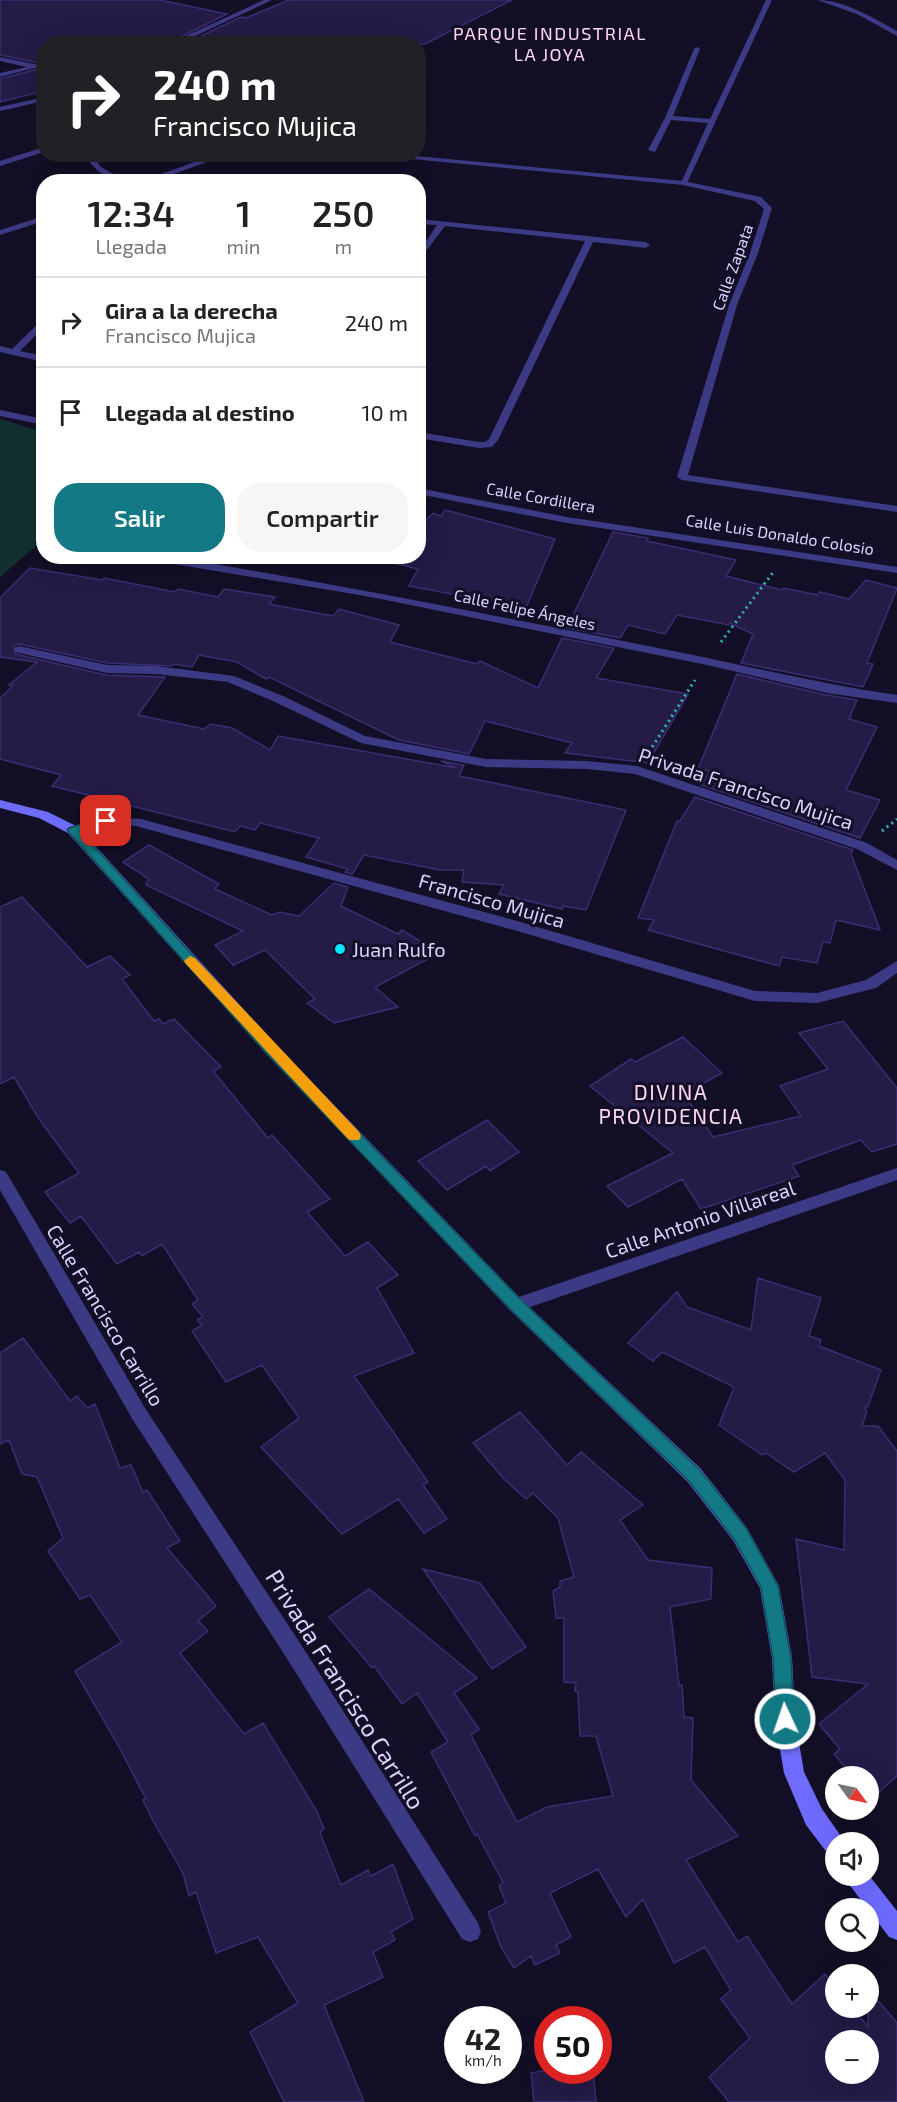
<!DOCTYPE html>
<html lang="es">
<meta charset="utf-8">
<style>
body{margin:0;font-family:"Exo 2",sans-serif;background:#f6f6f6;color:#222;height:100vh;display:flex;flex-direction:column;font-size:22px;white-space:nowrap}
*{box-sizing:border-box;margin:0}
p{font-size:20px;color:#767676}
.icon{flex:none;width:33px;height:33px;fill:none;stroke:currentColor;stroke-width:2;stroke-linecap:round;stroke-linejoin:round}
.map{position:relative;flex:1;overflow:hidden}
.drawer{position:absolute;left:36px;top:174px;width:390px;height:390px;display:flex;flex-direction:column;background:#fff;border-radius:24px;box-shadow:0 6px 24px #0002}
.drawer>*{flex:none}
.top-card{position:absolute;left:36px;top:36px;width:390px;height:126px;border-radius:24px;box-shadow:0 6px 24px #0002;background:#202124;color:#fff;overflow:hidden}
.needle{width:39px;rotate:123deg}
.tools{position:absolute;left:825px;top:1766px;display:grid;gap:12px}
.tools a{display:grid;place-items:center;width:54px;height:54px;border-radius:50%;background:#fff;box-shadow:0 6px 24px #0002;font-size:30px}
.speed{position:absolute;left:444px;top:2006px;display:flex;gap:12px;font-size:30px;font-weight:700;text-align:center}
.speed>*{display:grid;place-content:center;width:78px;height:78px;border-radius:50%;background:#fff;box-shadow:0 6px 24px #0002;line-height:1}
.speed small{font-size:15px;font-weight:400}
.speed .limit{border:9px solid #d22;background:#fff;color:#111}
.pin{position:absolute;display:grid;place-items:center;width:51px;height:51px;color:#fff;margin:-26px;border-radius:12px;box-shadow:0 3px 9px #0006}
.me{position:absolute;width:66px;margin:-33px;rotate:357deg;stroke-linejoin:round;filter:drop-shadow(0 0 4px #0008)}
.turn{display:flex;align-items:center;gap:21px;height:126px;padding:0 18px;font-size:27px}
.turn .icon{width:78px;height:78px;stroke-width:2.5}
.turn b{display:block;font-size:42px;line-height:51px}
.eta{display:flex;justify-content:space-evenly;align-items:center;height:102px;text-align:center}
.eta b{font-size:36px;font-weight:600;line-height:42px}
.button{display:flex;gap:12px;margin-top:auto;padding:12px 18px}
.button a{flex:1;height:69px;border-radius:24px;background:#137a85;color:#fff;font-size:24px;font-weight:600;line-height:69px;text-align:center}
.button a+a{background:#f6f6f6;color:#222}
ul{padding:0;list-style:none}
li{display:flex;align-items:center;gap:18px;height:90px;padding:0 18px;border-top:2px solid #e0e0e0}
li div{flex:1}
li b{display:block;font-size:22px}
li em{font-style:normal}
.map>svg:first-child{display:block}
</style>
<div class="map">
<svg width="897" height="2102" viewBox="0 0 897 2102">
<rect width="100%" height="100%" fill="#130f26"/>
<!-- green -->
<path fill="#12302f" d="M0,419L44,432L43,540L0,577Z"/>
<!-- building -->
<path fill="#241b47" stroke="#3b2d73" stroke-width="1.5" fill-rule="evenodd" d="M0,0H160L227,14L166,44H44V64L0,55Z
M289,0H512L425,44H184L241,17L246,18Z
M34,70L44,72V91L0,102V79Z
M445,510L555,539L526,608L409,586L418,569L389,562L394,556H418V528L433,513L441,516Z
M613,532L648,538L647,541L736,560L726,576L782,590L783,588L818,595L819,592L849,599L866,580L897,588L867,663L873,664L863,687L741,663L753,634L730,623L729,625L677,615L665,634L628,625L620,638L567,628Z
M30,568L102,580L104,578L175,592L178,589L218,597L224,589L275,597L269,604L333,616L339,609L399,625L390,642L477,664L480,661L538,688L562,638L614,648L596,678L688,694L648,763L565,753L572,743L485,721L469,754L399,740L269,677L266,679L237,662L199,655L192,667L174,664L172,666L107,663L19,644L14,646L15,654L106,675L165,677L138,715L204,729L211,724L232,728L270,750L278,736L457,768L441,761L464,765L459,776L626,810L586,910L563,906L562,909L499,894L504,885L462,882L464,870H440L364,855L352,874L345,872L348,869L306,857L319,838L260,823L255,830L240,826L235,832L52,786L61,775L0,759V698L13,686L9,685L37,662L0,657V598Z
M737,674L826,695L857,700L849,719L877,727L846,790L880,800L860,838L701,785L710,771L698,769Z
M695,797L853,850L851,854L880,930L836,920L830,943L823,942L817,963L782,957L779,966L648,930L654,920L638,918L677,821H680Z
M149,845L219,884L215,889L272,915L280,912L299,916L334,883L348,887L341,906L398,934L402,930L439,953L375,987L398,1007L334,1023L307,1003L315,999L265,950L233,965L215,945L243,931L146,885L149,879L123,862Z
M22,897L87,967L110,956L130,975L122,979L154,1021L159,1019L163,1024L174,1019L221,1067L213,1071L268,1138L272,1135L330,1199L307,1212L345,1256L368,1242L398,1275L377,1288L414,1353L354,1376L428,1482L423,1485L447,1519L424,1533L398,1499L342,1534L261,1447L299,1418L262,1365L226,1382L192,1331L202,1325L197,1320L203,1317L192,1304L198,1300L162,1244L142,1256L139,1252L117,1264L81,1216L70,1223L45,1192L79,1173L39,1119L14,1077L0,1084V907Z
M843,1021L897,1088V1144L872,1152L861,1140L792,1165L799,1176L701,1209L682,1179L628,1207L607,1186L673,1153L590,1086L631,1059L635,1062L683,1037L722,1073L684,1094L713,1137L801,1116L780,1086L828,1069L799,1033Z
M487,1120L519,1152L490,1171L486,1166L447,1190L418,1161Z
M758,1278L821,1298L809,1336L821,1340L819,1346L881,1370L868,1406L864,1408L867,1411L862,1426H878L897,1451V1776L873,1797L868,1792V1776H853L834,1754L840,1749L819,1724L868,1684L812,1677L796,1539L844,1550L845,1480L825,1453L794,1472L766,1453L762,1455L719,1425L734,1387L662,1352L653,1361L628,1343L677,1292L687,1307L751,1330Z
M23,1338L70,1401L77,1396L87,1408L95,1404L120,1468L131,1465L143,1492L147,1490L180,1541L167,1548L216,1606L198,1621L208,1631L180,1653L244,1734L263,1723L316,1810L324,1828L320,1833L341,1885L368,1870L371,1876L393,1864L413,1919L391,1932L395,1940L373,1952L383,1977L324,2005L364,2102H284L250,2032L298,2003L258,1937L216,1953L196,1892L189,1896L183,1873L152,1819L143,1800L146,1799L118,1745L75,1671L122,1642L90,1595L80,1599L48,1551L63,1538L37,1477L22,1474L9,1440L0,1444V1353Z
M520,1412L567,1465L581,1452L643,1505L620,1520L648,1560L712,1568L711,1599L670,1607L679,1685H682L684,1717L693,1718L691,1780L738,1836L686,1860L738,1942L747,1936L792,2004L825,1974L836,1987V2007H852L868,2027V1989L897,2023V2102H729L709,2077L750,2038L721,1999L731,1990L705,1947L674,1963L643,1899L626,1917L598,1869L550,1893L571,1937L556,1945L560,1953L535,1965L531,1956L514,1968L501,1947L488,1912L506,1903L499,1886L503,1882L477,1834L475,1836L431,1752L448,1742L417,1693L402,1704L374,1666L372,1668L329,1617L369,1589L477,1678L454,1693L479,1729L471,1735L517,1822L547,1807L613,1796L596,1736H580L578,1692L575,1691L576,1683L564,1682V1618H556L553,1591L560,1587V1581L574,1577L558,1518L533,1493L526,1499L504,1479L473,1443ZM836,2040H868V2073H836Z
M423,1569L480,1583L526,1647L492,1669Z
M550,2070H593L596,2102H534L531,2073Z"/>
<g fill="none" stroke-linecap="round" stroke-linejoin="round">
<!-- path -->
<path stroke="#2fb8b0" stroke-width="3" stroke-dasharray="2 4" stroke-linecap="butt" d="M721,642L774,571
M649,752L695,680
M882,831L897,819"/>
<!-- service -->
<path fill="#3d3a85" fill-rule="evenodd" d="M264,0H272L178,44H168Z
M766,0H772L687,183L680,185L708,123L671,120L655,152L648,150L665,118L694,49L697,47L700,49L673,116L710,119Z
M817,0C845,0 873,18 897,31V36L857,14Z
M0,57L44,66V70L34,68L0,77V73L27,67L0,61Z"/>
<!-- minor -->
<path fill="#3d3a85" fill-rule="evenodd" d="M44,97V101L0,111V107Z
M44,147V152L0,166V161Z
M84,154H91L101,167L127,182C106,182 95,170 84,154Z
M217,154H229L152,182H139Z
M360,154H394L683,181L761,197L772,208L758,253L737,305L688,475L897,506V512L682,480L677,477L729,305L750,253L764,209L755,201L683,185Z
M44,216V221L0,235V230Z
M418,219L646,242L650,245L646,248L593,242L498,440L492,447L479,448L418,438V432L479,442H485L489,439L585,241L445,226L418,262V253L437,225L418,224Z
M44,318V327L20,351L44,356V362L0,352V346L12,349Z
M0,410L44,419V425L0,416Z
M418,488L567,517L897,567V573L567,523L418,494Z
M140,556H168C329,583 488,614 648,646C732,662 813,683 897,695V703L827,693L707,665L371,597L145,559Z
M19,646L107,665L156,666L234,676L283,696L365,736L486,759L587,761L637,766L867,843L897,860V870L857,849L635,774L587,769L486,767L361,743L275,702L228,682L156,674L107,673L15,652V648Z
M106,817L141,819L517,921L755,991L817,993L866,980L897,961V973L876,988L817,1003L755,1001L514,930L136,826L106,825L73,834L66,830L68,827Z
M897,1168V1180L516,1312L510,1310L507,1305L510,1300Z
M0,1170L6,1172L145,1408L300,1643L478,1923L481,1931L478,1939L470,1942L462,1939L286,1657L133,1420L0,1190Z"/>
<!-- secondary -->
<path fill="#6f6bff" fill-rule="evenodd" d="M0,800L48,812L78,827L276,1045L522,1300L701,1469L747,1528L779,1586L792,1658L795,1719L804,1772L822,1809L845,1842H836V1857L828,1854L806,1825L784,1773L775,1719L772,1658L760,1588L733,1540L687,1481L510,1310L266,1053L68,833L39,818L0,808Z
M868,1874L897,1911V1940L889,1937L848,1883L845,1875Z"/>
</g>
<!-- route -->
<path fill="#137a85" stroke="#0c4f56" stroke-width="1.5" d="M106,817L110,819V824L81,832L275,1046L522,1301L700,1470L746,1528L778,1586L791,1658L794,1719L792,1725L785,1728L779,1725L776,1719L773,1658L761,1587L734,1539L688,1480L511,1310L266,1053L67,830L69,828Z"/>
<!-- slow -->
<path fill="#f59e0b" d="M190,956L195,958L359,1132L361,1136L359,1140H349L186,964L184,961Z"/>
<!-- markers -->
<circle fill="#00e5ff" stroke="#130f26" stroke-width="2" cx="340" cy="949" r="6"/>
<g text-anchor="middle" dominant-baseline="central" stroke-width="6" stroke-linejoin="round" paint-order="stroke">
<!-- far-street labels -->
<g font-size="16" fill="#d9d4ff" stroke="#130f26">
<text transform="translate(732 267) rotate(-70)">Calle Zapata</text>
<text transform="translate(541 497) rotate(10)">Calle Cordillera</text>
<text transform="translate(780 534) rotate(9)">Calle Luis Donaldo Colosio</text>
<text transform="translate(525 609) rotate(12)">Calle Felipe Ángeles</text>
</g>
<!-- far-neighbourhood labels -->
<g font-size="18" letter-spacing="1.5" fill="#ffd6f0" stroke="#130f26">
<text x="550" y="33">PARQUE INDUSTRIAL<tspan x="550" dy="21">LA JOYA</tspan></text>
</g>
<!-- street labels -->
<g font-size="20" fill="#d9d4ff" stroke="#130f26">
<text transform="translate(746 788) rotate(18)">Privada Francisco Mujica</text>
<text transform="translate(492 900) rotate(16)">Francisco Mujica</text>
<text transform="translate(700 1219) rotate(-19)">Calle Antonio Villareal</text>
<text transform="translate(106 1315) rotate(59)">Calle Francisco Carrillo</text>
</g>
<!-- poi labels -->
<g font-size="20" fill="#d9d4ff" stroke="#130f26" text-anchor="start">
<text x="352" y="949">Juan Rulfo</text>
</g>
<!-- neighbourhood labels -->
<g font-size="21" letter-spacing="1.5" fill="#ffd6f0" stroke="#130f26">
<text x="671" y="1091">DIVINA<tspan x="671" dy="24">PROVIDENCIA</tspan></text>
</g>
<!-- near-street labels -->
<g font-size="24" fill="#d9d4ff" stroke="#130f26">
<text transform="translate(346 1689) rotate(58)">Privada Francisco Carrillo</text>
</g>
</g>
</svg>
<div class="tools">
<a><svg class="needle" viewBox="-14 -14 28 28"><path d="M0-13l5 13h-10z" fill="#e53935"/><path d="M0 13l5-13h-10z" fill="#767676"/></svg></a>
<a><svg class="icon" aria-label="sound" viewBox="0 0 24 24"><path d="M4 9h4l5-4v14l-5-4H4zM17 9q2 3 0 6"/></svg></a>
<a><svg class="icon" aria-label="search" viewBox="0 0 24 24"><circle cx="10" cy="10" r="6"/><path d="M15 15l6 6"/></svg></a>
<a>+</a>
<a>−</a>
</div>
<div class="speed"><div>42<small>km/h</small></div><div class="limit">50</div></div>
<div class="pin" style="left:106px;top:821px;background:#d93025"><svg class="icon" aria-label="arrive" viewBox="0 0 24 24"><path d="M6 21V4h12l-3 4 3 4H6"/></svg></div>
<svg class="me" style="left:785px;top:1719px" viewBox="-20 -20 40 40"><circle r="17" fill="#137a85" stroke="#fff" stroke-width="3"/><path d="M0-11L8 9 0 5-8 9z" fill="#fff"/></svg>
<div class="top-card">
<div class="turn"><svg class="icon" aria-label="right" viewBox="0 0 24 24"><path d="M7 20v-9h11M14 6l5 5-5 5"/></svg><div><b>240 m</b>Francisco Mujica</div></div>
</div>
<section class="drawer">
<div class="eta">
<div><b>12:34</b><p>Llegada</p></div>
<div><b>1</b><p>min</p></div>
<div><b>250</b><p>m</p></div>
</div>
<ul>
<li><svg class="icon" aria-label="right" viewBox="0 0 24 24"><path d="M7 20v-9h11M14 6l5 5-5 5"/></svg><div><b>Gira a la derecha</b><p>Francisco Mujica</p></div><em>240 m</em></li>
<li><svg class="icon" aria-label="arrive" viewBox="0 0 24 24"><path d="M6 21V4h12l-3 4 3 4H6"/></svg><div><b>Llegada al destino</b></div><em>10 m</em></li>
</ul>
<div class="button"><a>Salir</a><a>Compartir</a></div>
</section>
</div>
